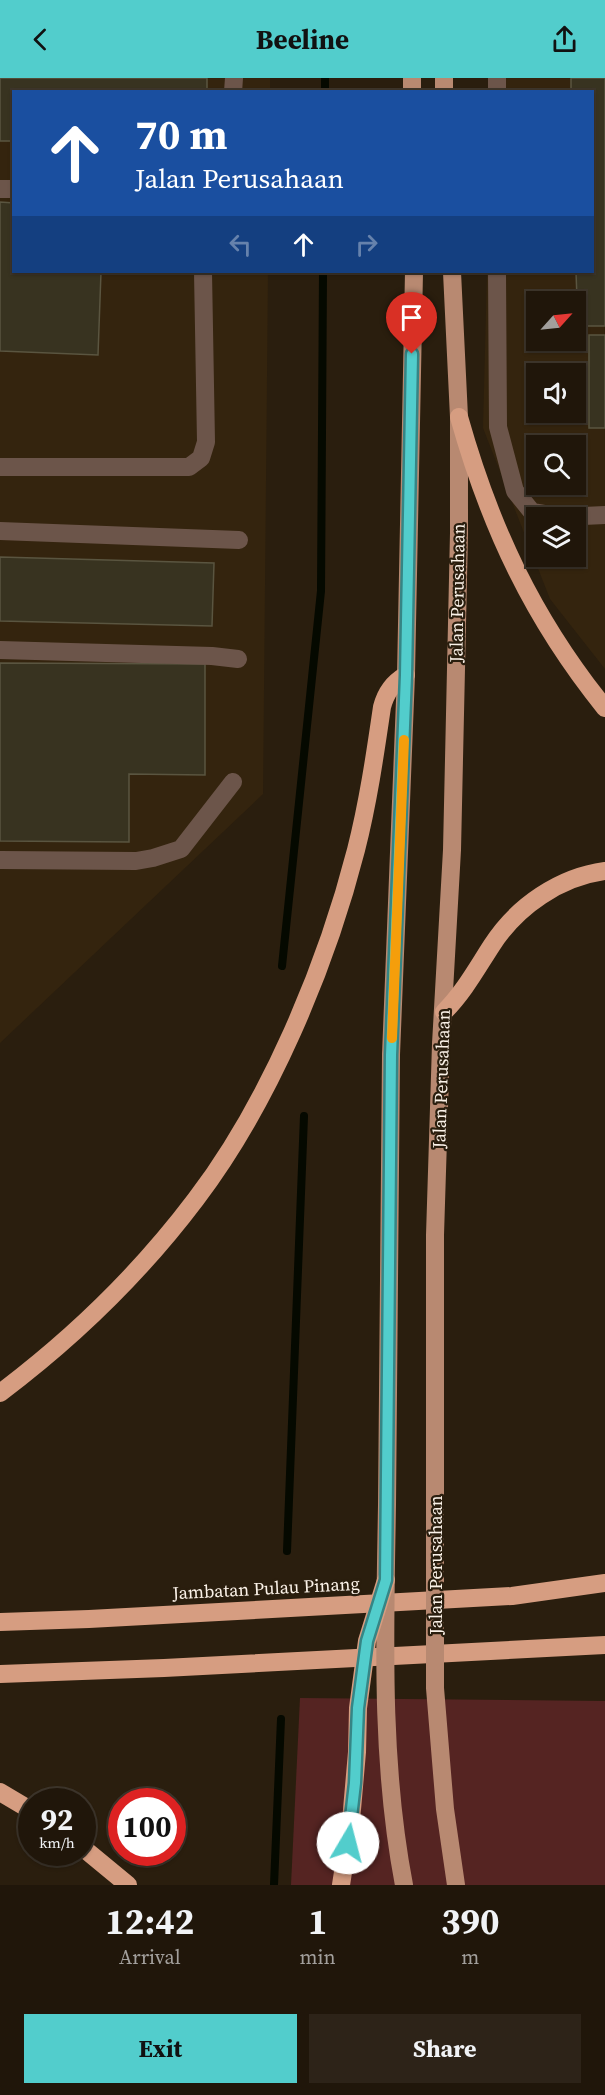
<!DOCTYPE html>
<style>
body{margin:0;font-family:"Source Serif 4",serif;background:#2d2318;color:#f1f3f6;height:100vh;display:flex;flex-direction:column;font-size:22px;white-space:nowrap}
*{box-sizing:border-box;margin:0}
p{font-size:20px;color:#a29f9c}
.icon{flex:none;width:33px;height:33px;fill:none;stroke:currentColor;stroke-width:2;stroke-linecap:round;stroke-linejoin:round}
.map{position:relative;height:1807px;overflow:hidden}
.details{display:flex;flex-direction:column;background:#20160a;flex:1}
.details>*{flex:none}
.hud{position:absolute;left:12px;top:12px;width:582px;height:183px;border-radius:0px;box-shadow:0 2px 4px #0004,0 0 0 2px #3d352b;background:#1a4fa0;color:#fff;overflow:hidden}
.needle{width:39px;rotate:63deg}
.buttons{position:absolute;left:526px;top:213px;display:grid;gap:12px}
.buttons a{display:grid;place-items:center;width:60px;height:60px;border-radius:0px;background:#20160a;box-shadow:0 2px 4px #0004,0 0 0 2px #3d352b;font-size:30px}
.speed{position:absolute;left:18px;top:1710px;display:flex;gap:12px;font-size:30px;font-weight:700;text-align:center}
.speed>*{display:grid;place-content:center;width:78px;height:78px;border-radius:50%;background:#20160a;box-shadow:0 2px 4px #0004,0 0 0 2px #3d352b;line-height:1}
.speed small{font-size:15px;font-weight:400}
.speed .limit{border:9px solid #d22;background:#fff;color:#111}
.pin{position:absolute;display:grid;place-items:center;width:51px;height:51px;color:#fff;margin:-62px -26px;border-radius:50% 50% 50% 0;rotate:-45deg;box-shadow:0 0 6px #0007}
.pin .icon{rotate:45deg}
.me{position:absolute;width:66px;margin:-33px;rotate:8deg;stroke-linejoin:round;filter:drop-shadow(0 0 4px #0008)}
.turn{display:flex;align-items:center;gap:21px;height:126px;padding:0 24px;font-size:27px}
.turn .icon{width:78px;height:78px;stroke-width:2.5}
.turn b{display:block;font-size:42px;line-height:51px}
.lanes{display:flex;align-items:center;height:57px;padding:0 24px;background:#0003;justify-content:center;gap:30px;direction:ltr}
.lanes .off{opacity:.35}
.eta{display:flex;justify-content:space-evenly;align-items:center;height:102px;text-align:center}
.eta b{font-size:36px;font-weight:700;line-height:42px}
.primary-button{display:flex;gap:12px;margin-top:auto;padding:12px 24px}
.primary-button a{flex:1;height:69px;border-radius:0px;background:#52cdcc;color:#111;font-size:24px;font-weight:700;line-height:69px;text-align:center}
.primary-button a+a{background:#2d2318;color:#f1f3f6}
header{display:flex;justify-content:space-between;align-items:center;height:78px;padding:0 24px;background:#52cdcc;color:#111;font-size:27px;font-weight:700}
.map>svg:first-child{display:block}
</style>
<header><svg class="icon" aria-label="back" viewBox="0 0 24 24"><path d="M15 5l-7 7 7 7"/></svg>Beeline<svg class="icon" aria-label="share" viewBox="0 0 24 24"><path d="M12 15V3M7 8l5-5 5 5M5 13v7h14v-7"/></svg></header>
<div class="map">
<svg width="605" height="1807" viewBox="0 0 605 1807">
<rect width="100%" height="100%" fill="#2a1e0e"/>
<!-- built -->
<path fill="#34240e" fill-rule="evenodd" d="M0,0H270V13L14,14V194H268L263,716L0,965Z
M493,0H605V591L550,521L483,350L487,194H592V14L493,13ZM537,224H576V262H537ZM537,296H576V334H537ZM537,368H576V406H537ZM537,440H576V478H537Z"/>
<!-- green -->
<path fill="#552422" d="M300,1620L605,1623V1807H291Z"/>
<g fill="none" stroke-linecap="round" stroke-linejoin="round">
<!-- stream -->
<path stroke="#050900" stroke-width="8" d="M325,14V0
M282,888L321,513L323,194
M287,1473L304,1038
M274,1807L281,1641"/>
</g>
<!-- building -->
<path fill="#383320" stroke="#5a5540" stroke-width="1.5" d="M0,0H207V14H14V63H0Z
M571,0H605V248H578L576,194H592V14H571Z
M0,124L14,125V194H101L98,277L0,273Z
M589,257H605V350H589Z
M0,479L214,485L212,548L0,543Z
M0,585L205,586V697L129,696V764L0,763Z"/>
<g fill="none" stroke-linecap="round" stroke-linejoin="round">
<!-- minor -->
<path stroke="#6c554a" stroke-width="18" d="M233,14L234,0
M497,14V0
M0,111H14
M497,194L498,349L515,413L532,434L562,439L605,437
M0,389H189L201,380L206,364L203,194
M0,453L239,462
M0,572L212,578L238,581
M0,782L136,783L153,780L181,771L233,704"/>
<!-- major -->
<path stroke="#b88971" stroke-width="18" d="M412,0V14
M444,0V14
M441,966L452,772L459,455V339L452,194
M391,977L406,597L414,194"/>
<!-- highway -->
<path stroke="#d69d81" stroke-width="18" d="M459,339C490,449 533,541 605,630
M444,934C464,914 477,890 492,867C517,828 560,799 605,793
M0,1315C73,1260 141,1194 196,1121C269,1025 326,889 356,772C368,725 375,677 382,629C386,614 393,605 406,597
M0,1544L89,1541L512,1518L605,1505
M0,1596L164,1590L605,1567
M0,1714L32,1733
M82,1769L128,1807"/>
<!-- major-bridge -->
<path stroke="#b88971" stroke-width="18" d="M441,966L435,1157V1610L445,1731L456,1807
M391,977C390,1127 388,1277 387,1427C385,1553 380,1682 404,1807"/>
<!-- highway-bridge -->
<path stroke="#d69d81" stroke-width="18" d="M341,1807L351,1743L357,1674L358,1630L367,1563L386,1502"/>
</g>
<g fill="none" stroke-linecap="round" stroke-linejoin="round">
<!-- route casing -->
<g stroke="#358585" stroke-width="15">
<path id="route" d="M348,1765L355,1705L358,1630L367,1563L386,1502L391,977L406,597L412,276"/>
</g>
<!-- route -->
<use href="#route" stroke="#52cdcc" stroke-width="10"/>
<!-- slow -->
<path stroke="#f59e0b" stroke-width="10" d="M392,960L404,662"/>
</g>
<g text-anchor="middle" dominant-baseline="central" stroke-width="4.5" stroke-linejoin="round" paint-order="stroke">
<!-- street labels -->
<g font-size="18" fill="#fbf2e8" stroke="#2a1e0e">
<text transform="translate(457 515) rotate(-89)">Jalan Perusahaan</text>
<text transform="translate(441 1001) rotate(-88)">Jalan Perusahaan</text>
<text transform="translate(435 1487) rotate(-90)">Jalan Perusahaan</text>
<text transform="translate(266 1510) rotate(-3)">Jambatan Pulau Pinang</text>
</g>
</g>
</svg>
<div class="buttons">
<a><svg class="needle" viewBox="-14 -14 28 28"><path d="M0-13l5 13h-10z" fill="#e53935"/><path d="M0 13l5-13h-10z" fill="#a29f9c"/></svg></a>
<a><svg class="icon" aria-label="sound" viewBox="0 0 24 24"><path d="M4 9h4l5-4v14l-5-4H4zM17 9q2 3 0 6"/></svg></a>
<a><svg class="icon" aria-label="search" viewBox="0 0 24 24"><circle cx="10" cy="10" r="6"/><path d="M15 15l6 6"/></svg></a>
<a><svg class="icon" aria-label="layers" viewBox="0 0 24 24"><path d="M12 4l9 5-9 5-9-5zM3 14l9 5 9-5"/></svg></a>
</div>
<div class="speed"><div>92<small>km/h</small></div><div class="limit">100</div></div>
<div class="pin" style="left:412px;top:276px;background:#d93025"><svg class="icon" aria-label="arrive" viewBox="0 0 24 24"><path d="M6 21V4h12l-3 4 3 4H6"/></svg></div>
<svg class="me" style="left:348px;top:1765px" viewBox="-20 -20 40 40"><circle r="19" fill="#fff"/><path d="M0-13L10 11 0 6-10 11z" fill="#52cdcc"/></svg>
<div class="hud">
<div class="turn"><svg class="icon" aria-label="ahead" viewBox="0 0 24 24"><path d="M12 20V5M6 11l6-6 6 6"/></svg><div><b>70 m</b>Jalan Perusahaan</div></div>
<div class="lanes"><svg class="icon off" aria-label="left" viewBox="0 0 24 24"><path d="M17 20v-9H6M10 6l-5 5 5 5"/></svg><svg class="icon" aria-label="ahead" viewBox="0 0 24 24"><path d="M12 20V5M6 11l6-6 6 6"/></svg><svg class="icon off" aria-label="right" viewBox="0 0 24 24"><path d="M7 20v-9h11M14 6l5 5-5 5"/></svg></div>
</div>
</div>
<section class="details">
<div class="eta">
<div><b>12:42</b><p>Arrival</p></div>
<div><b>1</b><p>min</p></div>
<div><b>390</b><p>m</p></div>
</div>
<div class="primary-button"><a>Exit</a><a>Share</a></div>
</section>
